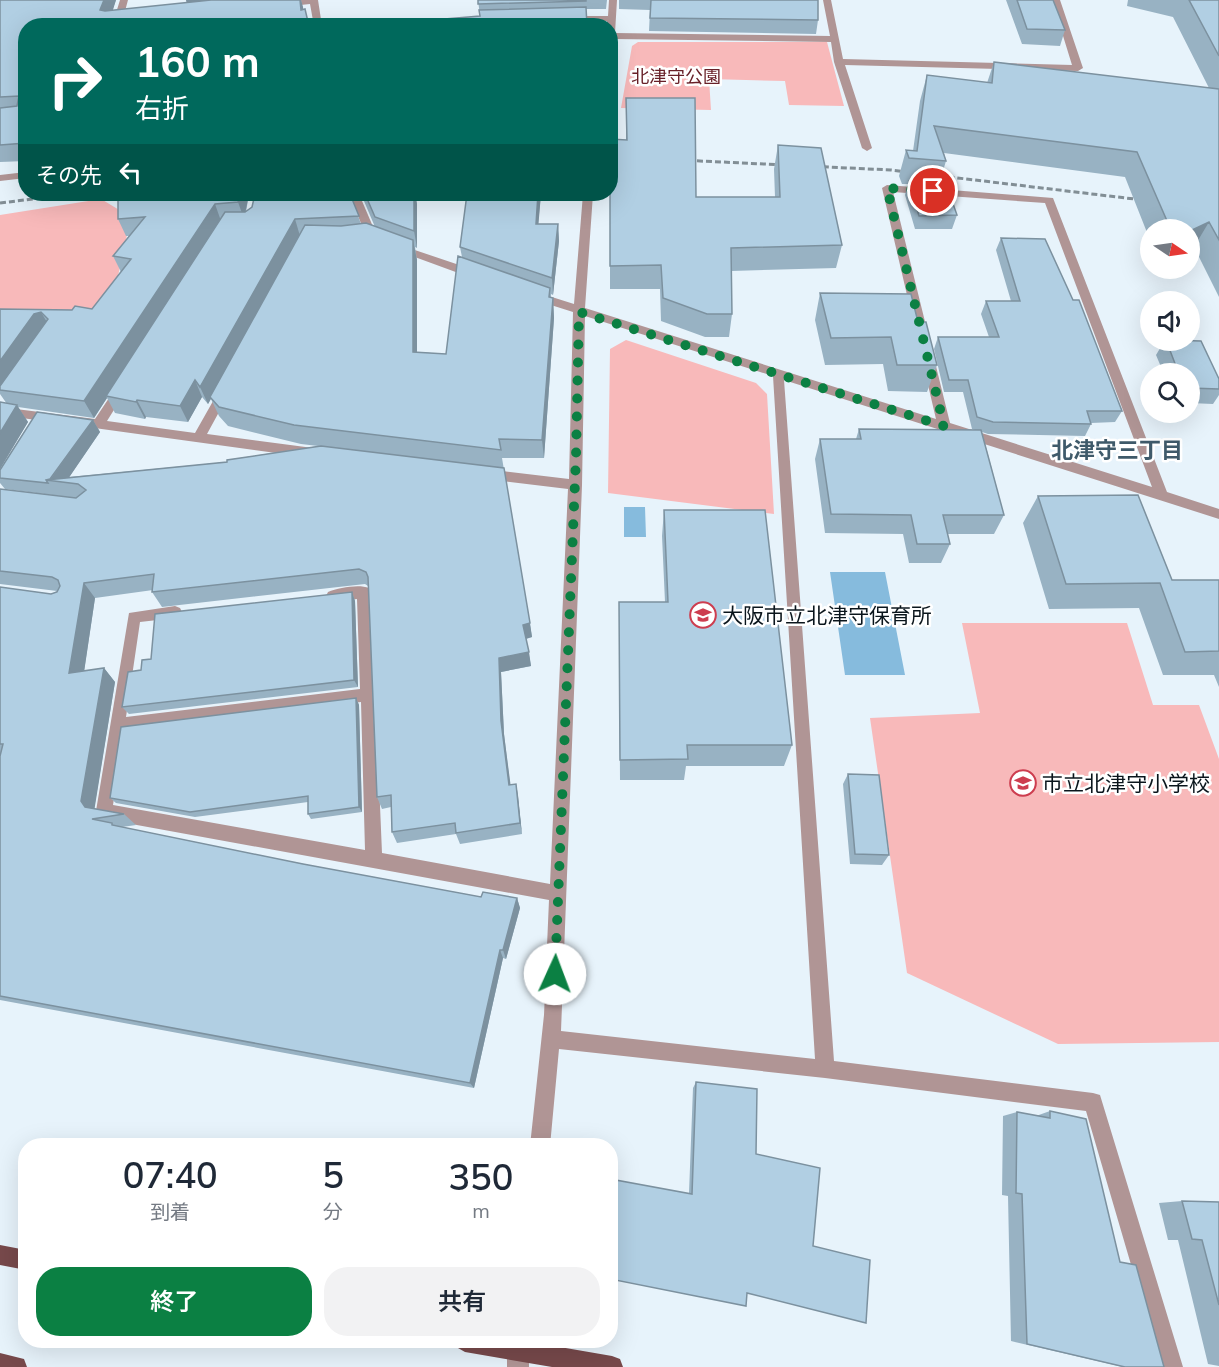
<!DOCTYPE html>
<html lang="ja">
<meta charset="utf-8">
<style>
body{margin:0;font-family:Mulish,"Noto Sans JP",sans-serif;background:#f2f2f3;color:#1f2937;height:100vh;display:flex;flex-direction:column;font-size:22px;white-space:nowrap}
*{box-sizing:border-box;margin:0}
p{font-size:20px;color:#747a83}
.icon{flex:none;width:33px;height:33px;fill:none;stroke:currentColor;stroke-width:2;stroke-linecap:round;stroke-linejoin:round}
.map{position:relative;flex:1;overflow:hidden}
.drawer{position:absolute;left:18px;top:1138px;width:600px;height:210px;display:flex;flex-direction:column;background:#fff;border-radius:24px;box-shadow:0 6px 24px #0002}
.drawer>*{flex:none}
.top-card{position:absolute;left:18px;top:18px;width:600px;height:183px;border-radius:24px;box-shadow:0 6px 24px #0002;background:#00695c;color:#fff;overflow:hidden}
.needle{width:39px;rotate:103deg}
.tools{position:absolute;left:1140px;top:219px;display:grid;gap:12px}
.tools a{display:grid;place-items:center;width:60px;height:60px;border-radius:50%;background:#fff;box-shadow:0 6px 24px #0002;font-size:30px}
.pin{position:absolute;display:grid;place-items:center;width:51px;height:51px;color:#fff;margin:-26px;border:3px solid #fff;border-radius:50%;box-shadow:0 2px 6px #0007}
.me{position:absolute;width:66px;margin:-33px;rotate:2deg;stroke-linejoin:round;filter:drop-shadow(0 0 4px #0008)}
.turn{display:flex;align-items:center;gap:21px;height:126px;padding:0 18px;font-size:27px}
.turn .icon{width:78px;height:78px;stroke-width:2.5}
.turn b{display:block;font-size:42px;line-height:51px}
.then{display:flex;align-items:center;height:57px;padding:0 18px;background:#0003;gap:12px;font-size:22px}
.eta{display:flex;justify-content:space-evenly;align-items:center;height:102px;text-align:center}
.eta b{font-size:36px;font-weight:600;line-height:42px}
.action{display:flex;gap:12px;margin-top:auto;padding:12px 18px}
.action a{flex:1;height:69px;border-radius:24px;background:#0b8043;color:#fff;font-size:24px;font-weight:600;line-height:69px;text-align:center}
.action a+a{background:#f2f2f3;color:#1f2937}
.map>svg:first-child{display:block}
</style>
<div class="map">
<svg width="1219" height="1367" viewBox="0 0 1219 1367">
<rect width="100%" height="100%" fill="#e7f3fb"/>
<!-- green -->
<path fill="#f8b9ba" d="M638,42H827L844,106L789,105L785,81L709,79L711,110L621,108L632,46Z
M101,199L131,217L109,317L0,324V215Z
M626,340L756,383L767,394L774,514L608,493L610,349Z
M962,623H1127L1153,705H1199L1219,759V1042L1058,1044L907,973L870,718L980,713Z"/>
<!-- water -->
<path fill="#86bbdd" d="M624,507H645L646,537H624Z
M830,572H885L905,675H845Z"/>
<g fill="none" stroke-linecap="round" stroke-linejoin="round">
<!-- street -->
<path fill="#b09595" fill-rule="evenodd" d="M120,0H128L121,26H112Z
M297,0H318L322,26H314L310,4L281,7L277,4Z
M609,0H617L615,33L830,36L823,0H831L843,59L1072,65L1052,0H1060L1083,68L1078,71L845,65L872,148L867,151L862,148L834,62L831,42L615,39L614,48L610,51V26H607V21L568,22L564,19L568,16H608Z
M26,172V178L0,181V175Z
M887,185L1053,198L1167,492L1219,509V519L784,380L834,1061L1093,1093L1100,1095L1183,1367H1161L1086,1111L825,1078L559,1049L550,1146H530L544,1015L549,900L104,819L98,816L96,811L129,613L175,606L180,608L182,612L180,616L175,618L140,622L126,717L360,689L357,599L333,602L328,600L326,596L328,592C339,588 358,584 369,588L371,592L382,853L550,884L568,489L486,479L479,474L486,469L569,479L573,312L532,299L530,296L536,292L574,304L583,194H593L585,308L936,419L882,188ZM893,192L1045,203L1152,487L950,423ZM585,316L773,376L815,1059L561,1031L582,485ZM361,702L365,850L113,805L124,731Z
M349,194H359L377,236L380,239L379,241H371L367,238Z
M397,244L480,272L482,275L480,278H472L393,249V245Z
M121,385L127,389L107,421L195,433L221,387L225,386L231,390L207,434L313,448L319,453L313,458L0,415V407L95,419L117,386Z
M507,1341H529V1367H507Z"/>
<!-- primary -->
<path fill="#77494b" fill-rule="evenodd" d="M0,1245L26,1250V1270L0,1265Z
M454,1341H525L612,1356L620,1359L623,1367H552L465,1352L458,1348Z
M0,1353L24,1359L27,1367H0Z"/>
<!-- rail -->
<path stroke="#828e95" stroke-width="3" stroke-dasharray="6 3" stroke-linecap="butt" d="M679,160L891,170L1151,201
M0,203L73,194"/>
</g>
<!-- wall -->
<path fill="#98b2c3" d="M0,0H116L112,11L187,3L186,0H301L303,9L26,26V161L0,162Z
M478,0H607L606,9H586L480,16Z
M619,0H818V20L816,34L649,31L650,10L619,9Z
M1006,0H1053L1065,30L1060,46L1022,44Z
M1128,0H1219V297L1194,247L1190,250V230H1150V240L1125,177L944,153L946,161L939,184L957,215L952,229H915L905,195L908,184H902L899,176L906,150L913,151L920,101L927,75L987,83L994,62L1209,88L1173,17L1127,6Z
M626,98L696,197H775L774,169L778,145L842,245L836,268L731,271L732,314L729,337H705L661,321L660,289H610V194L626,140Z
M118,194H249L246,212L252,207L255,194H350L361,224L366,223L375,227L361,194H415L417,204V248L415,247L417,260V352L446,354L458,256L462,257L460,247L467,194H541L538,224H558L559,241L553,295L551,294V297L553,298L554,318L544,458H502L532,637L526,639L531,666L501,672L504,734L510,784H516L522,834L460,844L456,834L397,843L392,832L391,807L382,809L377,797L368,586L365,584L162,607L152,592L153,590L95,598L84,671L104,668L115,682L94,809L124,814L136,825L122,827L303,864L481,897L483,892L517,898L520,908L506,959L503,958L474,1088L0,1000V587L51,594L57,591L0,584V489L76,498L5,489L0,483V470L37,412L93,420L100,432L69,477L227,462V460L318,446L301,444L228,426L219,416L211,399L208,404L202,397L188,422L146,417L145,419L115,413L107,398L94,418L18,407L28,422L0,469V402L7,404L0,394V309L72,310L75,306L92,309L121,272L113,256L129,236H126L118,219Z
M1001,238L1122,411L1115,422L1091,423V424L1085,436L988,434L982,432L1004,515L994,534H947L950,544L941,563H909L903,534L825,533L815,459L820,439H856L859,429L975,430L972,429L963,392H944L934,349L938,337H989L981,314L986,301H1011L996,250Z
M820,293L918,322L937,365L927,392L888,391L883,364L825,365L815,320Z
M1165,340L1219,379V395L1213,404L1190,403V374H1164L1156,355Z
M1038,496L1172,580H1219V687L1214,675H1163L1139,608L1049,609L1023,523Z
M664,510L792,745L784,766H686L684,780H620L619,602H665L662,536Z
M352,592L355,601L358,687L129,714L122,707L151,659Z
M356,698L359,705L362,812L311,819L308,814V802L195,817L116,803L110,798Z
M848,774L889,855L882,865L850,864L843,784Z
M696,1082L756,1154L813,1246L866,1323L689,1193L693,1088Z
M1050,1111L1123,1367L1011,1341L1008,1196L1002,1195L1003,1116L1017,1112L1036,1116Z
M1182,1201L1219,1202V1366L1208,1364L1178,1240H1168L1159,1203Z"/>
<!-- shaded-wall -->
<path fill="#7c919f" d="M104,0H116L108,26L100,10Z
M186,0H278L189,10Z
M300,0H301L303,7L305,26L301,10Z
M240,194H249L244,219L238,202Z
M414,194H415L417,204V248L414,231Z
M538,194H541L537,241L536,224Z
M215,204L221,221L106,396L107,398L94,418L84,401Z
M295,219L300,236L208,404L200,387Z
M1209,222L1194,247L1190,250V231Z
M558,224L559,241L553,295L552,278Z
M413,240L417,260V371L413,352Z
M553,298L554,318L544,458L542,440Z
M41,312L51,329L0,390V361L34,314Z
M195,380L202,397L188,422L180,406Z
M137,400L146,417L145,419L136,402Z
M17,405L28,422L0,469V433Z
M93,420L100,432L66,482L50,480Z
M84,583L95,598L82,686L69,673Z
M352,592L355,601L358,687L354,680Z
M530,623L532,637L525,639L523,625Z
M529,652L531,666L501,672L504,734L512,796L509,785L501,721L499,658Z
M104,668L115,682L94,812L85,807L81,801Z
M356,698L359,705L362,812L359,807Z
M516,784L518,795L522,834L520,823Z
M517,898L520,908L506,959L503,950Z
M500,950L503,958L474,1088L470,1083Z"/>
<!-- building -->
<path fill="#b1cfe3" stroke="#7c919f" stroke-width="1.5" d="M0,0H104L100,10L105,11L211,0H300L301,10L305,9L309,26H26V143L0,145V108L17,106L19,96L0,97Z
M478,0H586V1L478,4Z
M651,0H818V20L650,18Z
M1017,0H1053L1065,30L1027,29Z
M1189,0H1219V56Z
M586,7L587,26H432L433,20L480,16L479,10Z
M994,62L1219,89V240L1209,222L1190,231V230H1171L1137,152L934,126L946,161L909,158L906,150L917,151L927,75L992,83Z
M626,98H695L696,197H780L778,145L821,148L842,245L731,248L732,314H707L663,298L661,265L610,266V139L627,140Z
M909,181L946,184L957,215L919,216Z
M118,194H240L238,202L215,204L84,401L0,390V386L48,319L41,312L34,314L0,361V309L72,310L75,306L92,309L131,259L113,256L145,217L118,219Z
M255,194H350L359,216L295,219L200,387L195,380L180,406L137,400L136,402L106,396L225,212H245L252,207Z
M365,194H414V231L375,217Z
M467,194H538L536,224H558L552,278L460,247Z
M366,223L413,240V352L446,354L458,256L550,288L549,297L553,298L542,440L499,439L501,450L294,425L219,407L210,397L305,225L341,226Z
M1001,238L1045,239L1073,300H1079L1122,411H1087L1091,424L993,422L977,417L968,380H949L938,337H999L986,301H1020Z
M820,293L911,294L918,322H926L937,365H897L891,337L831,338Z
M1166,340L1201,341L1219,379V389L1190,388V374H1179Z
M0,402L17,405L0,433Z
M37,412L93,420L50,479L46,480L48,483L0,478V470Z
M859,429L981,430L1004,515H943L950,544H917L911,515L831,514L820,439H861Z
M321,446L504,468L530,623L523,625L529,652L499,658L501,721L509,785L516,784L520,823L456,833L455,823L392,832L391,795L377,797L368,577L366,572L359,569L152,592L154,574L84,583L69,673L104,668L81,801L85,807L124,814L92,819L112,823V825L303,864L481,897L483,892L517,898L503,950H500L470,1083L0,996V756L3,744H0V587L51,594L57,592L60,586L58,580L52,577L0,571V489L76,498L86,490L78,484L46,480L227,462V460Z
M1138,495L1172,580H1219V651L1185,652L1160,583L1066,584L1038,496Z
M664,510H765L792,745H687L688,759L620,760L619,602H668Z
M352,592L354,680L122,707L128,672L141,670L142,660L151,659L155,614Z
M356,698L359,807L308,814V796L190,812L110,798L121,727Z
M848,774L879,775L889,855L855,854Z
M696,1082L757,1089L756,1154L820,1168L813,1246L870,1260L866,1323L747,1293L746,1306L610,1279V1179L692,1194Z
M1050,1111L1086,1119L1120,1262L1136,1265L1164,1367H1125L1027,1344L1022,1194L1016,1193L1017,1112L1050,1118Z
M1182,1201L1219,1202V1305L1202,1240L1192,1239Z"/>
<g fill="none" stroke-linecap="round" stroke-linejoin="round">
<!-- route -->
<path stroke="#0b8043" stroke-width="10" stroke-dasharray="0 18" d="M555,974L576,457L579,312L944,426L887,188L933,191"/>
</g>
<!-- icons -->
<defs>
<g id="school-ring" transform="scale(1.35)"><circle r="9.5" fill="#fff" stroke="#cd3d4f" stroke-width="1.5"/><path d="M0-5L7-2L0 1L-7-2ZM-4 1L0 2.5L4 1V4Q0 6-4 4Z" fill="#cd3d4f"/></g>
</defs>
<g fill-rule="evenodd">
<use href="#school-ring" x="703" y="615"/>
<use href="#school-ring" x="1023" y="783"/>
</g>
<g text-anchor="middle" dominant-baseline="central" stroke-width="5" stroke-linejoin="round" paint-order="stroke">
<!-- far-park labels -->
<g font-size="18" fill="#682028" stroke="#fff">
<text x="676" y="76">北津守公園</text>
</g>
<!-- poi labels -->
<g font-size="21" fill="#0a151c" stroke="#fff" text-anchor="start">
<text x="722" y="615">大阪市立北津守保育所</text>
<text x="1042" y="783">市立北津守小学校</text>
</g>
<!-- neighbourhood labels -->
<g font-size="22" font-weight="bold" fill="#3f5a6a" stroke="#fff">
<text x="1117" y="450">北津守三丁目</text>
</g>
</g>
</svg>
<div class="tools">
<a><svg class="needle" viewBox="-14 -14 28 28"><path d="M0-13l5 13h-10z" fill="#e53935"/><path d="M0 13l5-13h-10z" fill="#747a83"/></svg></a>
<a><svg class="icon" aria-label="sound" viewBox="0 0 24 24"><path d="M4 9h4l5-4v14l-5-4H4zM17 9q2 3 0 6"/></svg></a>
<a><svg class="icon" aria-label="search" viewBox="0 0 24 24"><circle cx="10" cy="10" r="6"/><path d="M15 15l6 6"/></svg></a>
</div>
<div class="pin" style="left:933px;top:191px;background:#d93025"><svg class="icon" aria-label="arrive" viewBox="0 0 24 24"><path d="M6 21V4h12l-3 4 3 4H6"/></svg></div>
<svg class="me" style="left:555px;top:974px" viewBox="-20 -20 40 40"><circle r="19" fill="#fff"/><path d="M0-13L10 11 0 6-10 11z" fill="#0b8043"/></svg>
<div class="top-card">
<div class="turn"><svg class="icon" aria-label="right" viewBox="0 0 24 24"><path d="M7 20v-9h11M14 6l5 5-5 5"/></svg><div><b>160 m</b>右折</div></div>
<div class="then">その先<svg class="icon" aria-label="left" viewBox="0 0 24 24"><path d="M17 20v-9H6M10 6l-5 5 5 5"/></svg></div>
</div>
<section class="drawer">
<div class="eta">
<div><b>07:40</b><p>到着</p></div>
<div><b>5</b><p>分</p></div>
<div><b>350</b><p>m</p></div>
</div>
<div class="action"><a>終了</a><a>共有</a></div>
</section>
</div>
